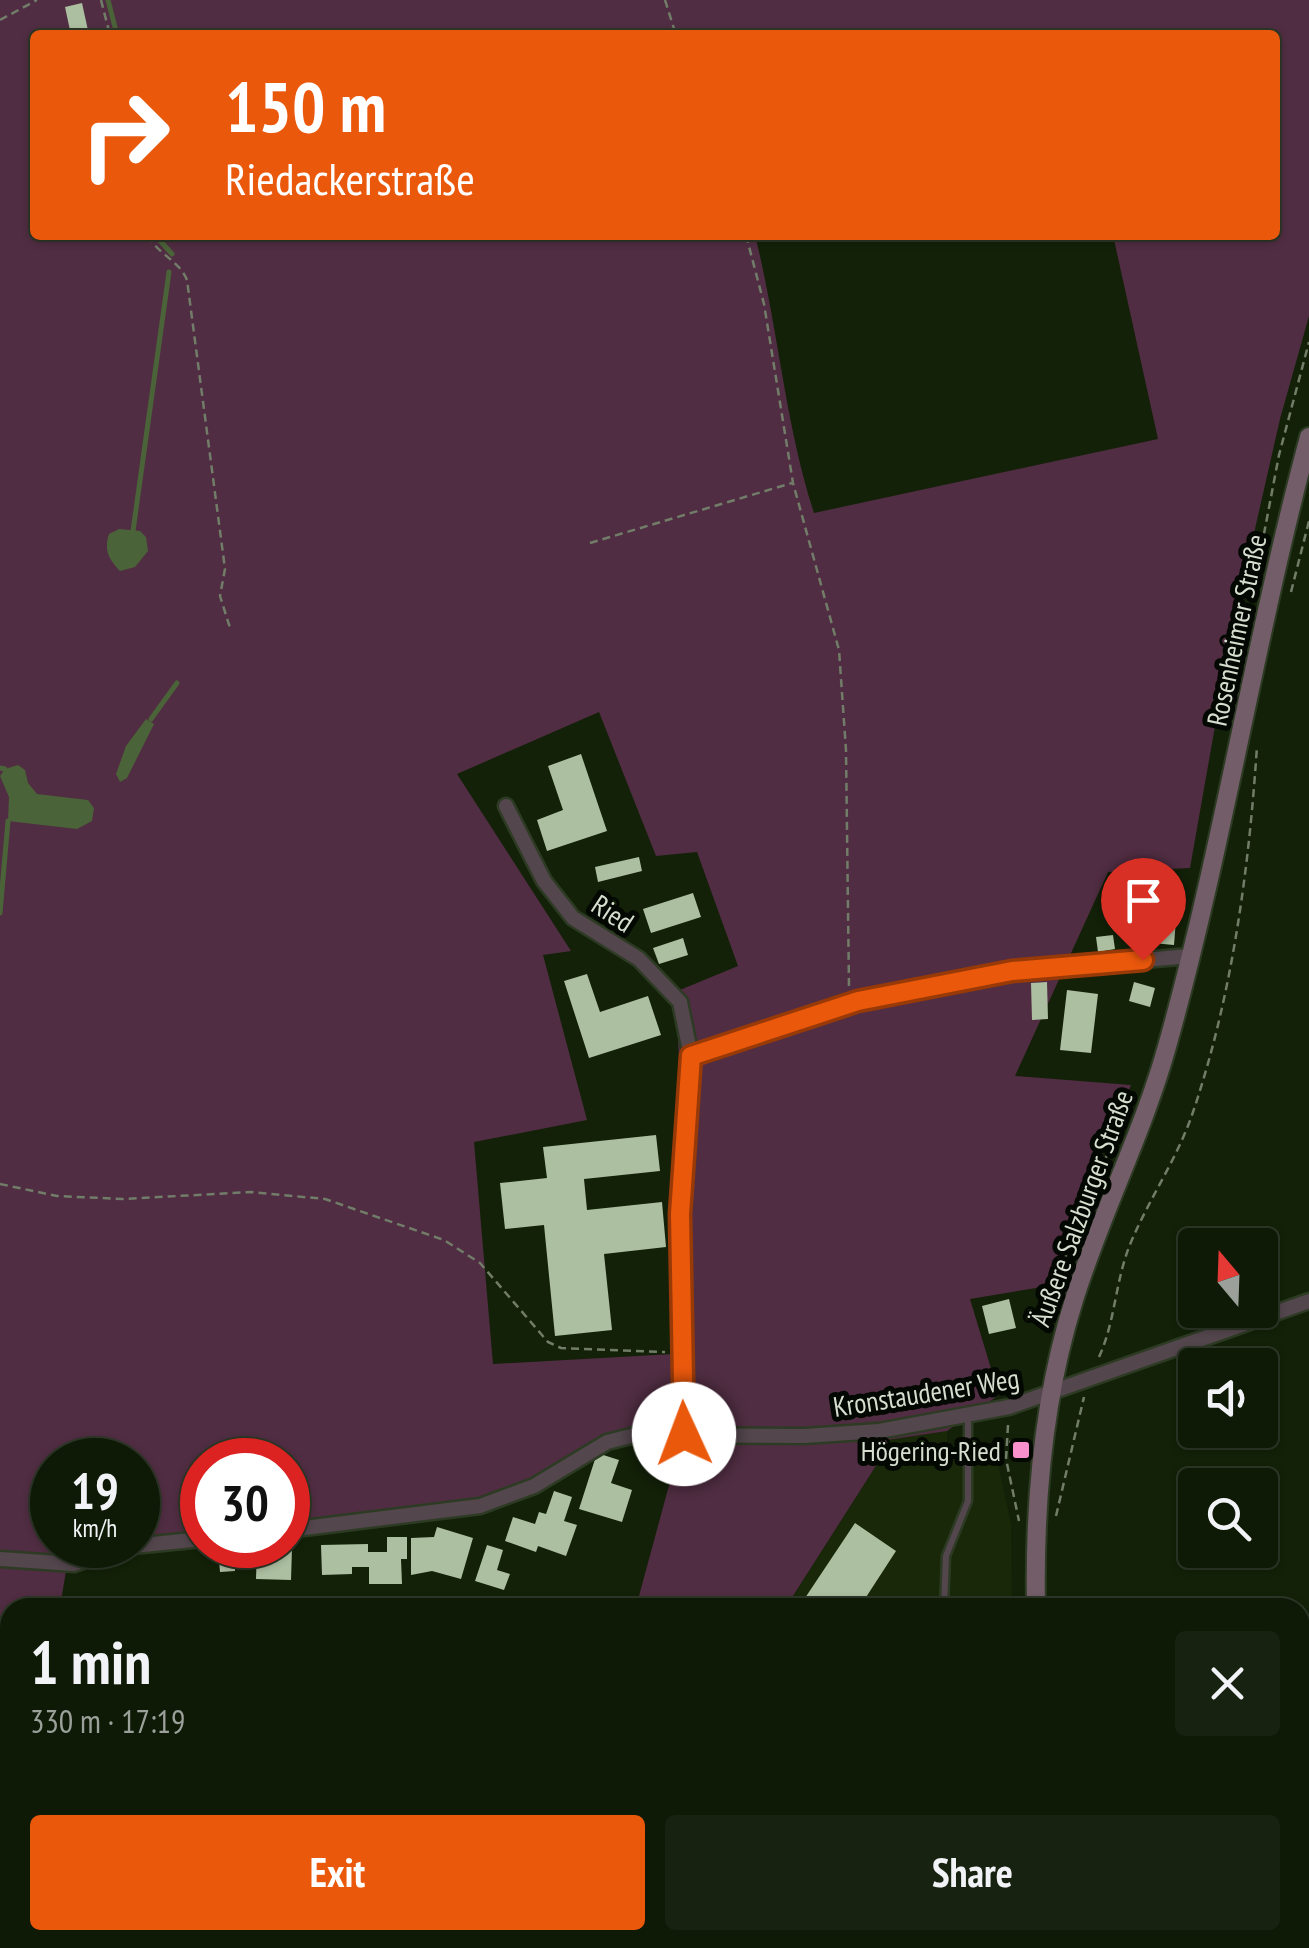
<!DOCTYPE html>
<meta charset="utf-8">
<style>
body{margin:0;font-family:"PT Sans Narrow",sans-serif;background:#172210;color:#f1f3f6;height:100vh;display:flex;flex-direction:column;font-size:38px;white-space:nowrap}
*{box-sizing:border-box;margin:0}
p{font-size:32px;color:#9ba09b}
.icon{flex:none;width:55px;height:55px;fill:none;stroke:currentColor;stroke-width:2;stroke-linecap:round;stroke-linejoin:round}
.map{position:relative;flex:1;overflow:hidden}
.panel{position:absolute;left:0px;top:1598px;width:1310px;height:352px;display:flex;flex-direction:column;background:#0e1906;border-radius:30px 30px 0 0;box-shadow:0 2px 8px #0004,0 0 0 2px #2e3828}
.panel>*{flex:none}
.hud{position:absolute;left:30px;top:30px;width:1250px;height:210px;border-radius:10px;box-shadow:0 2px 8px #0004,0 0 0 2px #2e3828;background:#ea580c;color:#fff;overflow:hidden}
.needle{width:65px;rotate:341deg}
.fabs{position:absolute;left:1178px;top:1228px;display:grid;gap:20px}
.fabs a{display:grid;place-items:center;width:100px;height:100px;border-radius:10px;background:#0e1906;box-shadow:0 2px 8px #0004,0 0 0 2px #2e3828;font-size:50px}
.speed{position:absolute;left:30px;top:1438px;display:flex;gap:20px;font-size:50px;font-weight:700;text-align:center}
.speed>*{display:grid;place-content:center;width:130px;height:130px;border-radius:50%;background:#0e1906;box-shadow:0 2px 8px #0004,0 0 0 2px #2e3828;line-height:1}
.speed small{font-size:25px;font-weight:400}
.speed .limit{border:15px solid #d22;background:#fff;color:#111}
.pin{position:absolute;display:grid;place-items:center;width:85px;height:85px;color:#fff;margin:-102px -42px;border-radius:50% 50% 50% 0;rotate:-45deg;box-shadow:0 0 10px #0007}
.pin .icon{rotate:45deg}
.me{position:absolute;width:110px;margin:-55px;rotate:358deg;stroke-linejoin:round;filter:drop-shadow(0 0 8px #0008)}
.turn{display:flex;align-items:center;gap:35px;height:210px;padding:0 30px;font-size:45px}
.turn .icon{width:130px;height:130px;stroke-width:2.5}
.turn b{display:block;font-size:70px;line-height:85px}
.round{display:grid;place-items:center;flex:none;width:105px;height:105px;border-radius:10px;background:#172210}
.head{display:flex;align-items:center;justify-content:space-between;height:170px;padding:0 30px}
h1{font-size:60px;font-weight:700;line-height:75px}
.primary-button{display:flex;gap:20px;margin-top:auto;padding:20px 30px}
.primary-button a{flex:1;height:115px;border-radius:10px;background:#ea580c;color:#fff;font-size:40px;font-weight:700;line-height:115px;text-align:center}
.primary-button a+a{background:#172210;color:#f1f3f6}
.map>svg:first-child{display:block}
</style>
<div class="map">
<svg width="1309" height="1948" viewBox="0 0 1309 1948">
<rect width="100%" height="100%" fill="#132108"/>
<!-- built -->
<path fill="#182809" d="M947,1431V1456H958L961,1466L998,1463L1011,1525L1012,1607L786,1608L886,1450L887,1440Z"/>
<!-- green -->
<path fill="#502d42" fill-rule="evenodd" d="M0,0H1309V316L1280,419L1232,630L1190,868L1108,872L1015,1076L1131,1085L1060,1256L1054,1285L970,1299L999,1395L947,1431L887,1440L886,1450L786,1607H636L681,1441L608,1443L536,1489L288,1534V1460H202V1544L170,1547L66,1571L60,1607L10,1608V1694L0,1693ZM35,35H1275V235H1113L1158,439L814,513C785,423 778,327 755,235H35ZM599,712L656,856L697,852L738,966L675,992L680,1074L673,1354L493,1364L474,1142L587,1120L543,955L571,951L457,774ZM52,1460H138V1545H52Z
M110,1940H566L560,1948H108Z"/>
<!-- water -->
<path fill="#4b6338" d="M119,529L140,531L146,537L148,551L135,567L120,571C108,558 104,550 109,534Z
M146,719L154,724L127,778L120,782L116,774L126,746Z
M18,765L25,770L28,783L37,794L88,800L94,808L92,821L77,829L8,821L9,797L0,776L5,769Z"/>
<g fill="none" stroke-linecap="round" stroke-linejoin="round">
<!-- stream -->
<path stroke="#4b6338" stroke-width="5" d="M108,0L117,35
M155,235L172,254
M133,531L169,272
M151,719L177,683
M0,768L5,769
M0,913L8,821"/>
</g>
<!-- building -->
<path fill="#adbfa1" d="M82,3L89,35H71L65,7Z
M581,754L607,831L547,851L537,820L563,810L548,766Z
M639,857L642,871L598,882L595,867Z
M693,893L701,917L651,933L643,909Z
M1134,915L1176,919L1174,945L1131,941Z
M1113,935L1115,949L1098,952L1096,937Z
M683,938L688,955L659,964L653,948Z
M587,974L600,1012L648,996L661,1035L589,1058L564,981Z
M1047,982L1048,1019L1032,1020L1031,983Z
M1134,982L1155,988L1150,1007L1129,1001Z
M1067,990L1098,994L1091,1053L1060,1050Z
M656,1135L660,1171L584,1179L587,1210L662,1202L666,1247L604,1254L612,1330L555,1336L544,1225L505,1229L500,1183L547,1178L543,1147Z
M1009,1299L1016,1328L989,1334L982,1306Z
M597,1453L619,1460L611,1483L632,1490L622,1522L579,1509Z
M554,1491L572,1497L564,1521L577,1525L566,1556L538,1546L536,1552L505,1541L513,1517L535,1524L539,1512L546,1514Z
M855,1523L896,1551L859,1608H812L803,1601Z
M437,1527L473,1538L461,1579L432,1571L411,1575V1538L434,1537Z
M387,1537H407V1559H401L402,1584H369V1567H352V1574L322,1575L321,1545L368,1544V1552H387Z
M487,1545L503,1550L497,1570L510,1574L504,1590L475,1581Z
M244,1547L245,1564L235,1565V1571L220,1572L218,1548Z
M257,1547L292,1548L291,1580L256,1579Z
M108,1598L144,1603L143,1608H107Z
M204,1598H285V1608H205Z"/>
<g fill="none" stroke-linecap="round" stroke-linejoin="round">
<!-- lane casing -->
<g stroke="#2e3b24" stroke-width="11">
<path id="lane" d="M944,1608L946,1556L968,1501V1414"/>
</g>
<!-- street casing -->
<g stroke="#2e3b24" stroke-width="19">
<path id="street" d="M506,806L544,881L573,918L639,959L680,1002L691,1056
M685,1434L680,1214L691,1056L857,1001L1011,971L1191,956
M288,1530L480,1506L534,1486L607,1442L635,1435L804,1436L879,1431L1009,1407L1309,1301
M0,1559L74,1564L123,1547L202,1539"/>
</g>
<!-- secondary casing -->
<g stroke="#2e3b24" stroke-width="22">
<path id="secondary" d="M1036,1608C1034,1505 1043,1398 1074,1300C1101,1213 1144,1131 1168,1043C1224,843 1255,637 1309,437
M1043,1940L1044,1948"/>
</g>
<!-- path -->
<path stroke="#727d69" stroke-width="2.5" stroke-dasharray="8 5" stroke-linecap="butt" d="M101,0L110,35
M665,0L676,35
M0,20L37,0
M148,235C158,255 179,260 187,280L225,569L220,596L231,631
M746,235L764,304L793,483L839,650L846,750L849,988
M590,543L792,483
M1259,560L1279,455L1309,342
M1291,592L1309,521
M0,1184L57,1196L123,1199L251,1192L325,1199L444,1240L480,1263L548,1342L561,1348L665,1352
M1064,1271L1065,1257L1133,1092
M1099,1357C1115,1322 1115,1284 1129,1247C1147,1202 1176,1161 1192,1115C1232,998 1249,869 1257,746
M1008,1425L1006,1459L1019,1521
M1009,1442H1021V1450
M1056,1516L1084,1397
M1064,1940V1948"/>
<!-- lane -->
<use href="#lane" stroke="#53464d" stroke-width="6"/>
<!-- street -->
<use href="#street" stroke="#53464d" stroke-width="14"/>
<!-- secondary -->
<use href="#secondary" stroke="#725d69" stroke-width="18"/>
</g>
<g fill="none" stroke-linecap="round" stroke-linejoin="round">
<!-- route casing -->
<g stroke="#983908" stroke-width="25">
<path id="route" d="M684,1434L680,1214L691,1056L858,1001L1012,971L1143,960"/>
</g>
<!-- route -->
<use href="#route" stroke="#ea580c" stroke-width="18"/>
</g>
<!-- markers -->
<rect fill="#f790cd" stroke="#040802" stroke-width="4" x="1011" y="1440" width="20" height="20" rx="5"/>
<g text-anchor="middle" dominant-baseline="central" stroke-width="10" stroke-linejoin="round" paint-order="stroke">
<!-- street labels -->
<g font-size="28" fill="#d5decf" stroke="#040802">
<text transform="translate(1236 630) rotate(-78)">Rosenheimer Straße</text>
<text transform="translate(613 913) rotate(33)">Ried</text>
<text transform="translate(1081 1208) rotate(-70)">Äußere Salzburger Straße</text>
<text transform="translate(926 1392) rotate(-9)">Kronstaudener Weg</text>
</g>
<!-- poi labels -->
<g font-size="28" fill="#d5decf" stroke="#040802" text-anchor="end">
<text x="1001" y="1450">Högering-Ried</text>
</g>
</g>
</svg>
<div class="fabs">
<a><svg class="needle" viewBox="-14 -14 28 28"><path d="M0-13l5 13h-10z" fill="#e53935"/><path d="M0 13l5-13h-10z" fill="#9ba09b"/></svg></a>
<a><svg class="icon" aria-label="sound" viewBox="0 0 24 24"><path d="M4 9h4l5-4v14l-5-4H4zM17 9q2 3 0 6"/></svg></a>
<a><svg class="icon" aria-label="search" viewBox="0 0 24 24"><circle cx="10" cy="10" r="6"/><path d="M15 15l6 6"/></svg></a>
</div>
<div class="speed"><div>19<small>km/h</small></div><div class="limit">30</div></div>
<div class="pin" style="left:1143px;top:960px;background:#d93025"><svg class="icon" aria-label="arrive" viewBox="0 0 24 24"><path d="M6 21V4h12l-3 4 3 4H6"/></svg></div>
<svg class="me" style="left:684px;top:1434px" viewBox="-20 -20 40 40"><circle r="19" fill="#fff"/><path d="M0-13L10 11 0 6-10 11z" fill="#ea580c"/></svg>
<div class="hud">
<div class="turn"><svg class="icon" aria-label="right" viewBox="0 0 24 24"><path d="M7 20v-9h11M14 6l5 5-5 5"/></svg><div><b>150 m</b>Riedackerstraße</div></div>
</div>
<section class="panel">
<div class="head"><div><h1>1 min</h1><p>330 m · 17:19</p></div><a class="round"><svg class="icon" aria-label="close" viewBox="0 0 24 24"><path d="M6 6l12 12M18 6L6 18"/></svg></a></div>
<div class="primary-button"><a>Exit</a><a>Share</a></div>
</section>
</div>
